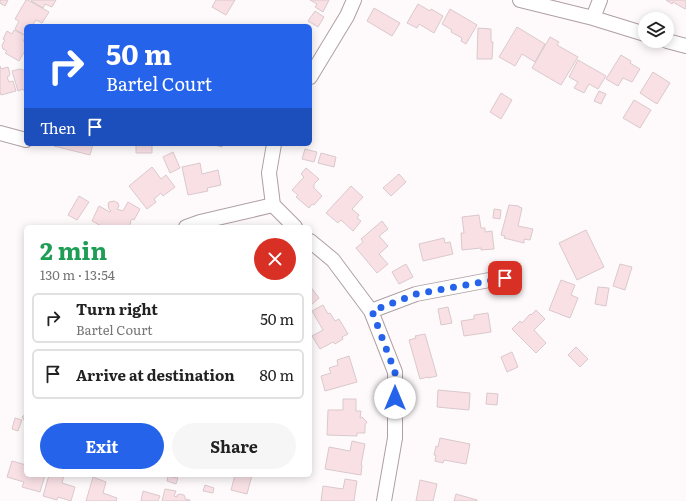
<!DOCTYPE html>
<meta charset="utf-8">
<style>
body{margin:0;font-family:Literata,serif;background:#f6f6f6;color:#222;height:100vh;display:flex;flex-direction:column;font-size:15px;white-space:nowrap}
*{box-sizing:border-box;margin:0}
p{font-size:13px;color:#767676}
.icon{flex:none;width:22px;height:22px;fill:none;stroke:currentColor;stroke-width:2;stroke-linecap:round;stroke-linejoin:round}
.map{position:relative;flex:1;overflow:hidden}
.panel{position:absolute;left:24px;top:225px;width:288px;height:252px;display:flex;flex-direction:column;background:#fff;border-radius:6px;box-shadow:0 2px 10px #0003}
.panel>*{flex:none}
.guide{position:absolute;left:24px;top:24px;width:288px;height:122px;border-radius:6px;box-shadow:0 2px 10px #0003;background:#2563eb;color:#fff;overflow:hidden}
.controls{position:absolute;left:638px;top:12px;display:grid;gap:8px}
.controls a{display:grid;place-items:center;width:36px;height:36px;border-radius:50%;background:#fff;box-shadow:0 2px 10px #0003;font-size:20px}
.pin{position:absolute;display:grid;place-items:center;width:34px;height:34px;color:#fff;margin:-17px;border-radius:8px;box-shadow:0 2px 6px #0006}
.me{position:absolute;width:44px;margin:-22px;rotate:0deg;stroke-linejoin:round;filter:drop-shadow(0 0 3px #0008)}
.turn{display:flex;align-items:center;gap:14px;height:84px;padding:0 16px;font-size:18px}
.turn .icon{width:52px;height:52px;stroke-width:2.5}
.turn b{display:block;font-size:28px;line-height:34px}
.then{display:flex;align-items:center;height:38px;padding:0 16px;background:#0003;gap:8px;font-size:15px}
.round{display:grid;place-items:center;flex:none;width:42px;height:42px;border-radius:21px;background:#f6f6f6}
.overview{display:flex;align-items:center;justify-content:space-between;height:68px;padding:0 16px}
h1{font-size:24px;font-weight:700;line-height:30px;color:#1e9e55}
.cta{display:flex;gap:8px;margin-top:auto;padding:8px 16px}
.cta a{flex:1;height:46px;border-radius:24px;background:#2563eb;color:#fff;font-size:16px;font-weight:700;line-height:46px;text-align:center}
.cta a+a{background:#f6f6f6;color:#222}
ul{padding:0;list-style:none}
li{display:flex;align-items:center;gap:12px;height:50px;margin:0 8px 6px;padding:0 8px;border:2px solid #e0e0e0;border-radius:6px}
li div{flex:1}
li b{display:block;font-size:15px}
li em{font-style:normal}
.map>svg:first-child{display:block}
</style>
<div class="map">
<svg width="686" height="501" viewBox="0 0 686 501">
<rect width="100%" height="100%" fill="#fefafb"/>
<!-- building -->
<path fill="#f8e0e5" stroke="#dac9cc" d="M0,0H8L5,6L0,3Z
M26,0H28L49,12L42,23L36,20L32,26H26V36L15,29L19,21L15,19Z
M32,0H56L52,7L45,4L43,8L31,1Z
M216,0H235L226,15L212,7Z
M310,0H329L323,12L315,7L317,4Z
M666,0H686V8L685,9L673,2L672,4Z
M418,4L430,11L431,9L443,16L434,33L419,24L417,28L407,23Z
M374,8L400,23L392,36L367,21Z
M450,9L477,25L466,44L461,41L462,38L451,32L452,30L442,24Z
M315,11L324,17L318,27L308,21Z
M517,27L545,44L535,62L522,54L515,66L499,57Z
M478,28L491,29V42H493L492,59H477Z
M14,30L26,36L23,41L26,42V49L19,61L5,53L7,51L3,49L2,45L5,40L3,39L7,31L12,34Z
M550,37L559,42L557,45L578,57L561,85L532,68Z
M621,55L631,61L630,63L640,69L632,82L623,78L618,86L606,79Z
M578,60L606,76L598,89L589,84L584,93L574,88L578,82L569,77Z
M0,66L1,69L8,67L10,74L9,76L7,77L9,82L13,81L16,91L1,95L0,92Z
M20,69L26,71V90L24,91L23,89L18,91L12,71Z
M653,72L670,83L657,104L640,93Z
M599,91L606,94L601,104L594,101Z
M501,93L512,100L501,119L490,112Z
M634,100L651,110L640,128L623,118Z
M54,144H93L90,155L54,146Z
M136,144H152V153H136Z
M211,144H223L222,147Z
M305,149L317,152L314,162L302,159Z
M173,152L180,168L170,173L163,157Z
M321,153L336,157L334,167L318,163Z
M200,163L202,174L218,170L221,185L207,188L208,191L188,195L182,167Z
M152,167L161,179L166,175L175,187L163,196L161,193L154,199L156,202L147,209L129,186Z
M306,168L319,179L314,184V188L322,196L314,205L312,204L309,208L296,197L298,195L292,190L304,177L301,174Z
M399,174L406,182L391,196L383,188Z
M351,186L363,197L352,209L359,215L357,218L361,221L353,231L341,220L338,223L326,213Z
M79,196L89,202L77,220L68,215Z
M114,201L118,203L119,206L117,209L123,211L128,202L140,209L134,220L132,219L130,222H131L129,227H103L92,221L99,206L110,212L111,211L109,209L108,205L109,202Z
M509,205L519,206V207L522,208L518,226L533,229L530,240L524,239V243L504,238L505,236L501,235Z
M494,209L501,210L500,219L493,218Z
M479,215L481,228H485V232L492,231L494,249L481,250V248L462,250L461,233H464L462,217Z
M382,221L388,229L379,236L388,246L379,254L388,264L377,273L356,248L363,242L361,239Z
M586,230L604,267L577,280L559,243Z
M444,238L445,243L450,242L453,254L423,261L419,244Z
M406,264L413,277L399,284L392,272Z
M620,264L632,267L625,290L613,286Z
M561,280L575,285L571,295L578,298L570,318L549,310Z
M310,286L319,298L311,305L310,303Z
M598,287L609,288L606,306L595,304Z
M323,305L328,314L330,313L335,321L339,319L348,334L342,337L343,339L335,344L333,342L320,349L312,336L323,330L312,311Z
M448,307L452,323L441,325L438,309Z
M536,310L545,319L534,330L546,343L536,353L512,329L520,321L522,323L530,314L531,315Z
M488,313L491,332L464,336L461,321L474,319V315Z
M425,334L437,376L428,378V377L420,379L409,340L416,338L415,336Z
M576,347L588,359L580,367L568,355Z
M512,352L518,367L507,372L501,357Z
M349,356L357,382L325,391L321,376L331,373L329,368L338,365L337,360Z
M438,390L470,393L469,410L437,407Z
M487,393L498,394L497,405L486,404Z
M343,399H356V411H361L360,418L362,417L367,422L365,425V433H357V436L327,435L328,410H343Z
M26,414V423L22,417Z
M15,418L22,420L18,431L12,429Z
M440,438L470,444L466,464L444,460L443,463L435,461L436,455H434L436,446L438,447Z
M352,441L365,444L361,465H362L361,475L325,469L329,447L350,451Z
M12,461L26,465V475H45L40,492L22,487L24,482L7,477Z
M49,475H64L62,483L75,487L71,501L58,497L57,500L43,496Z
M235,475H252L247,494L231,490Z
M168,476L178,478L176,484L167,481Z
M93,477L106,482L103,493L117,498L116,501H86Z
M345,479L357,481L354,501H321L323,486L343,489Z
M420,480L437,484L433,501H416Z
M205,485L214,488L213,493L203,491Z
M165,489L176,491L174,496L177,497V495L180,494L184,495L185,497V499L190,500V501H162Z
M143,491L160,496L158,501H141Z
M456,494L477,500V501H454Z"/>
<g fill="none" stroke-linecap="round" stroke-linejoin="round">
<!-- minor casing -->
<g stroke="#af9fa2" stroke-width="16">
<path id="minor" d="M520,0L593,18L645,34
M593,18L600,0
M667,41L686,46
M310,77L347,16L354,0
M0,133L26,140
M274,144L269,173L273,205L295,227
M186,227L200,222L273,205
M310,241L333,260L371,311L395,372V438L384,501
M371,311L416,294L505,277"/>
</g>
<!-- minor -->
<use href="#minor" stroke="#fff" stroke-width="14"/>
</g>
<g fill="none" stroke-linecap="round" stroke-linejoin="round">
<!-- route -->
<path stroke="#2563eb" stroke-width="7" stroke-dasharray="0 12.6" d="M395,398V372L372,311L416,294L505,278"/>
</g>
</svg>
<div class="controls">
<a><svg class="icon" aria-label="layers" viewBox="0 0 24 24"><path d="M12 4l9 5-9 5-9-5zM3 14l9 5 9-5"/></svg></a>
</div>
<div class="pin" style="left:505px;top:278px;background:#d93025"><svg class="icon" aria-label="arrive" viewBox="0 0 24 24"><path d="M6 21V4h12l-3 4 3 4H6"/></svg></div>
<svg class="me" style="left:395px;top:398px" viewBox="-20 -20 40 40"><circle r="19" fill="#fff"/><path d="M0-13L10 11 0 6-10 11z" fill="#2563eb"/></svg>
<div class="guide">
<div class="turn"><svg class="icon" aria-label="right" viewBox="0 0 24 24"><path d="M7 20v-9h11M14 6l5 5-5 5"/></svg><div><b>50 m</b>Bartel Court</div></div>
<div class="then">Then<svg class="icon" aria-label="arrive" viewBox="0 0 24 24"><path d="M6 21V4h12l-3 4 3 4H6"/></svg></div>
</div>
<section class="panel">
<div class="overview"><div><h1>2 min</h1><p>130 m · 13:54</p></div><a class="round" style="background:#d93025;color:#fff"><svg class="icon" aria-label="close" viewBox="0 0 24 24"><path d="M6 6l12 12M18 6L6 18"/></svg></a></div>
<ul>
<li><svg class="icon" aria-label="right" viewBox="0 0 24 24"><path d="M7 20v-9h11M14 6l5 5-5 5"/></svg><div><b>Turn right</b><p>Bartel Court</p></div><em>50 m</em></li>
<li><svg class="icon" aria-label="arrive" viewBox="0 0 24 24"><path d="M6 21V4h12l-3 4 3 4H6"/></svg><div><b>Arrive at destination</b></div><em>80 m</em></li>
</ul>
<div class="cta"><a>Exit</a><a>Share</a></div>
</section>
</div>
